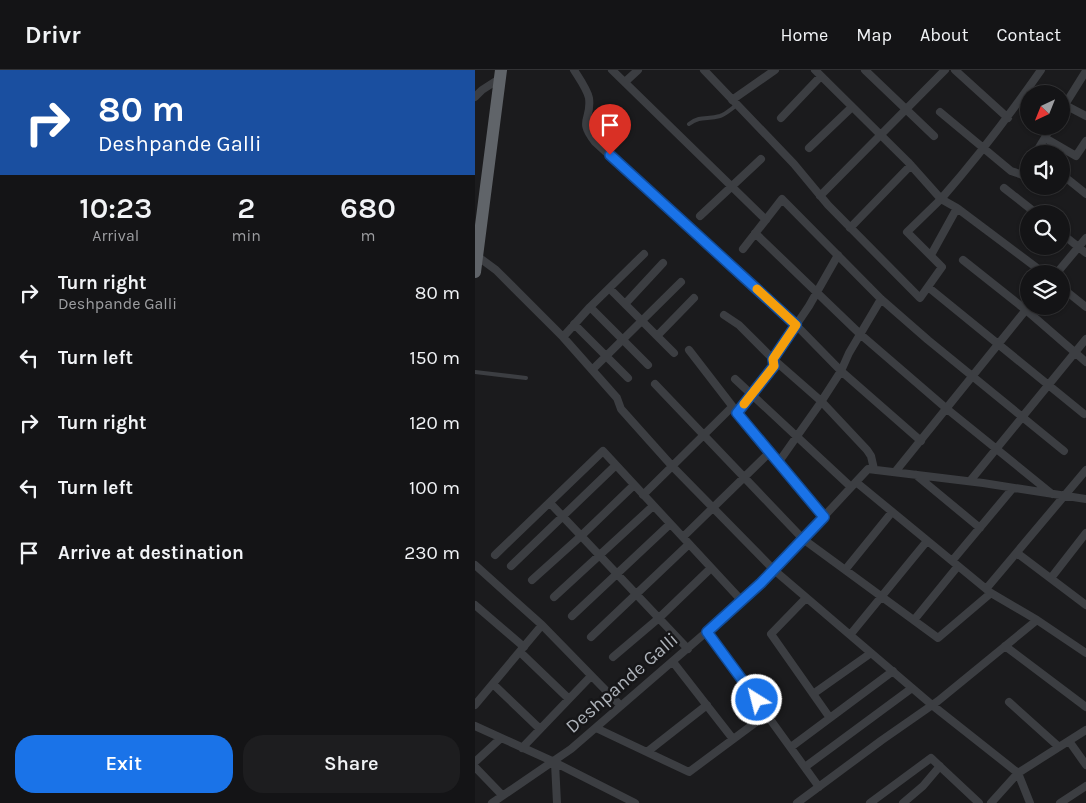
<!DOCTYPE html>
<style>
body{margin:0;font-family:Karla,sans-serif;background:#1d1d1f;color:#f1f3f6;height:100vh;display:flex;flex-direction:column;font-size:19px;white-space:nowrap}
*{box-sizing:border-box;margin:0}
p{font-size:16px;color:#9d9ea1}
.icon{flex:none;width:28px;height:28px;fill:none;stroke:currentColor;stroke-width:2;stroke-linecap:round;stroke-linejoin:round}
.map{position:relative;flex:1;overflow:hidden}
.details{display:flex;flex-direction:column;background:#141416;width:475px}
.details>*{flex:none}
.banner{background:#1a4fa0;color:#fff;overflow:hidden}
.needle{width:32px;rotate:223deg}
.controls{position:absolute;left:545px;top:15px;display:grid;gap:10px}
.controls a{display:grid;place-items:center;width:50px;height:50px;border-radius:50%;background:#141416;box-shadow:0 1px 4px #0004,0 0 0 1px #333335;font-size:25px}
.pin{position:absolute;display:grid;place-items:center;width:42px;height:42px;color:#fff;margin:-51px -21px;border-radius:50% 50% 50% 0;rotate:-45deg;box-shadow:0 0 5px #0007}
.pin .icon{rotate:45deg}
.me{position:absolute;width:55px;margin:-28px;rotate:324deg;stroke-linejoin:round;filter:drop-shadow(0 0 4px #0008)}
.turn{display:flex;align-items:center;gap:18px;height:105px;padding:0 15px;font-size:22px}
.turn .icon{width:65px;height:65px;stroke-width:2.5}
.turn b{display:block;font-size:35px;line-height:42px}
.eta{display:flex;justify-content:space-evenly;align-items:center;height:85px;text-align:center}
.eta b{font-size:30px;font-weight:600;line-height:35px}
.cta{display:flex;gap:10px;margin-top:auto;padding:10px 15px}
.cta a{flex:1;height:58px;border-radius:20px;background:#1a73e8;color:#fff;font-size:20px;font-weight:600;line-height:58px;text-align:center}
.cta a+a{background:#1d1d1f;color:#f1f3f6}
ul{padding:0;list-style:none}
li{display:flex;align-items:center;gap:15px;height:65px;padding:0 15px}
li div{flex:1}
li b{display:block;font-size:19px}
li em{font-style:normal}
header{display:flex;align-items:center;gap:30px;box-sizing:border-box;height:70px;padding:0 25px;background:#141416;border-bottom:1px solid #333335}
header strong{font-size:24px}
nav{display:flex;gap:28px;margin-inline-start:auto;font-size:18px}
main{display:flex;flex:1;min-height:0}
.map>svg:first-child{display:block}
</style>
<header>
<strong>Drivr</strong>
<nav><a>Home</a><a>Map</a><a>About</a><a>Contact</a></nav>
</header>
<main>
<section class="details">
<div class="banner">
<div class="turn"><svg class="icon" aria-label="right" viewBox="0 0 24 24"><path d="M7 20v-9h11M14 6l5 5-5 5"/></svg><div><b>80 m</b>Deshpande Galli</div></div>
</div>
<div class="eta">
<div><b>10:23</b><p>Arrival</p></div>
<div><b>2</b><p>min</p></div>
<div><b>680</b><p>m</p></div>
</div>
<ul>
<li><svg class="icon" aria-label="right" viewBox="0 0 24 24"><path d="M7 20v-9h11M14 6l5 5-5 5"/></svg><div><b>Turn right</b><p>Deshpande Galli</p></div><em>80 m</em></li>
<li><svg class="icon" aria-label="left" viewBox="0 0 24 24"><path d="M17 20v-9H6M10 6l-5 5 5 5"/></svg><div><b>Turn left</b></div><em>150 m</em></li>
<li><svg class="icon" aria-label="right" viewBox="0 0 24 24"><path d="M7 20v-9h11M14 6l5 5-5 5"/></svg><div><b>Turn right</b></div><em>120 m</em></li>
<li><svg class="icon" aria-label="left" viewBox="0 0 24 24"><path d="M17 20v-9H6M10 6l-5 5 5 5"/></svg><div><b>Turn left</b></div><em>100 m</em></li>
<li><svg class="icon" aria-label="arrive" viewBox="0 0 24 24"><path d="M6 21V4h12l-3 4 3 4H6"/></svg><div><b>Arrive at destination</b></div><em>230 m</em></li>
</ul>
<div class="cta"><a>Exit</a><a>Share</a></div>
</section>
<div class="map">
<svg width="611" height="733" viewBox="0 0 611 733">
<rect width="100%" height="100%" fill="#1b1b1d"/>
<g fill="none" stroke-linecap="round" stroke-linejoin="round">
<!-- service -->
<path stroke="#3c3e42" stroke-width="4" d="M214,54C226,45 232,50 245,46C251,44 257,38 262,35
M0,302L51,308"/>
<!-- minor -->
<path stroke="#3c3e42" stroke-width="8" d="M99,0C104,8 112,19 114,28C117,51 102,49 120,72L321,255L366,301L446,371
M137,0L291,150
M229,0L319,94L353,135L445,228L467,197L432,162L466,129L433,92L340,0
M390,0L459,66
M480,0L533,48
M566,0C534,46 503,87 466,129L482,138L570,204
M150,12L163,0
M0,27L7,20L24,9
M257,30L300,0
M590,35L611,46
M586,41L611,1
M465,42L536,101L554,107
M306,48L346,6
M570,68L601,86L611,71
M334,78L377,37
M560,84L577,56
M547,105L554,93
M586,108L590,107L611,124
M529,118L562,144
M345,126L470,0
M225,146L286,89
M375,158L436,95
M280,163L385,264L472,339L577,424
M586,163L611,183
M268,179L307,129L406,229L453,270L589,381
M456,185L482,138
M2,186L21,200L88,267L142,328L146,339L197,396L299,500L457,635L543,703L555,733
M488,190L551,240L611,292
M581,204L611,168
M453,217L609,344
M586,217L611,237
M135,219L199,283
M150,234L188,193
M115,237L173,295
M249,245L264,255L298,289L346,331L392,380L396,386L399,399
M99,254L153,308
M182,266L219,228
M88,267L115,237L169,184
M214,280L285,372L349,447
M117,300L206,212
M260,309L376,417
M180,314L328,469L463,568L516,523
M262,343L299,296L298,289L334,236L363,185
M303,393L344,335L366,301L374,283L406,229
M420,402L554,236
M441,405L505,458
M495,411L611,269
M381,412L516,523L562,550
M168,425L257,337
M75,433L213,579
M208,467L294,383
M542,483L611,535
M20,485L128,381L267,531
M477,491L538,418
M0,495L67,555L146,636
M36,496L141,395
M370,500L417,442
M576,508L611,463
M57,510L106,466L159,415
M511,519L611,400
M79,527L178,436
M331,528L296,564L355,648
M0,535L49,577
M97,546L195,454
M439,550L483,496
M232,562L344,717
M375,565L452,471
M116,567L214,474
M530,576L611,637
M45,582L94,629
M138,587L184,548L236,498
M198,592L258,669
M18,614L65,659
M338,624L396,583
M534,632L584,677
M0,635L67,555
M0,656L77,691L160,733
M121,658L214,702L292,644
M594,671L611,695
M316,677L418,601
M47,678L116,606
M172,682L232,635
M0,692L26,668
M80,693L82,733
M0,697L27,725
M330,697L437,618
M17,733L96,679L273,526L328,469L393,399L508,413L611,429
M322,733L407,670L463,631L562,550L611,583
M395,733L456,688L504,733
M428,733L448,716L465,696
M516,733L543,703L611,660
M585,733L611,716"/>
<!-- trunk -->
<path stroke="#606469" stroke-width="12" d="M0,202L26,0"/>
</g>
<g fill="none" stroke-linecap="round" stroke-linejoin="round">
<!-- route casing -->
<g stroke="#114b97" stroke-width="12">
<path id="route" d="M135,85L321,255L298,289L299,296L262,343L349,447L286,513L232,562L282,630"/>
</g>
<!-- route -->
<use href="#route" stroke="#1a73e8" stroke-width="9"/>
<!-- slow -->
<path stroke="#f59e0b" stroke-width="9" d="M269,334L299,296L298,289L321,255L282,219"/>
</g>
<g text-anchor="middle" dominant-baseline="central" stroke-width="5" stroke-linejoin="round" paint-order="stroke">
<!-- street labels -->
<g font-size="19" fill="#afb4bb" stroke="#161618">
<text transform="translate(147 613) rotate(-41)">Deshpande Galli</text>
</g>
</g>
</svg>
<div class="controls">
<a><svg class="needle" viewBox="-14 -14 28 28"><path d="M0-13l5 13h-10z" fill="#e53935"/><path d="M0 13l5-13h-10z" fill="#9d9ea1"/></svg></a>
<a><svg class="icon" aria-label="sound" viewBox="0 0 24 24"><path d="M4 9h4l5-4v14l-5-4H4zM17 9q2 3 0 6"/></svg></a>
<a><svg class="icon" aria-label="search" viewBox="0 0 24 24"><circle cx="10" cy="10" r="6"/><path d="M15 15l6 6"/></svg></a>
<a><svg class="icon" aria-label="layers" viewBox="0 0 24 24"><path d="M12 4l9 5-9 5-9-5zM3 14l9 5 9-5"/></svg></a>
</div>
<div class="pin" style="left:135px;top:85px;background:#d93025"><svg class="icon" aria-label="arrive" viewBox="0 0 24 24"><path d="M6 21V4h12l-3 4 3 4H6"/></svg></div>
<svg class="me" style="left:282px;top:630px" viewBox="-20 -20 40 40"><circle r="17" fill="#1a73e8" stroke="#fff" stroke-width="3"/><path d="M0-11L8 9 0 5-8 9z" fill="#fff"/></svg>
</div>
</main>
